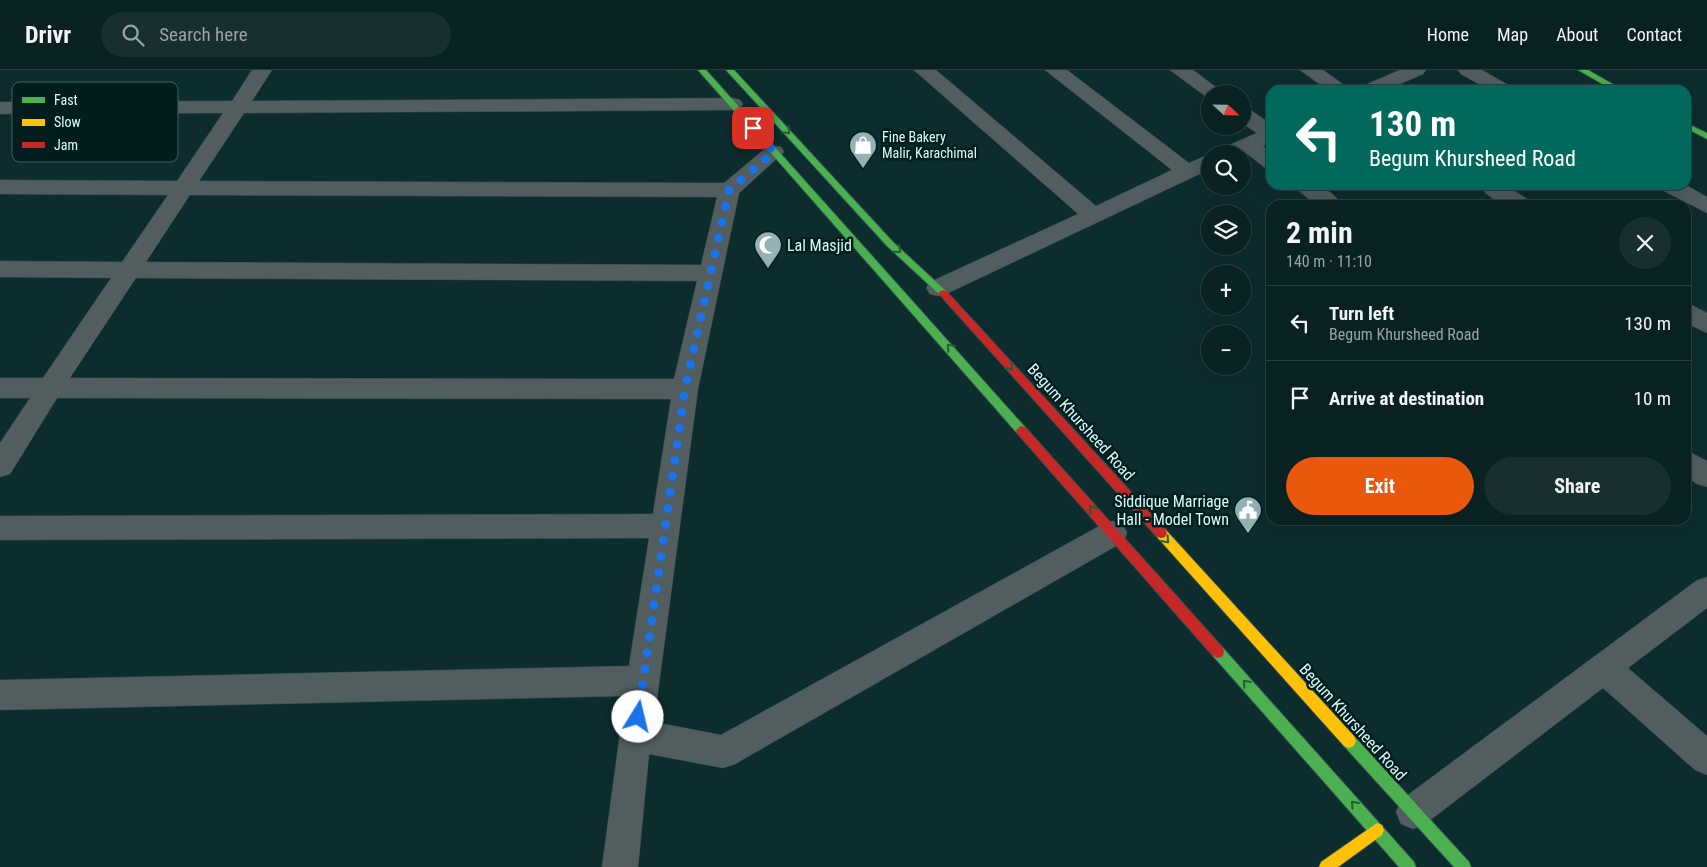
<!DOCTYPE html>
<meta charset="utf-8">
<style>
body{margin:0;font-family:"Roboto Condensed",sans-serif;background:#182e2f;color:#f1f3f6;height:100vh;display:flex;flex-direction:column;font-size:19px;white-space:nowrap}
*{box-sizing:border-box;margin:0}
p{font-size:16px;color:#99a3a5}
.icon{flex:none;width:28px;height:28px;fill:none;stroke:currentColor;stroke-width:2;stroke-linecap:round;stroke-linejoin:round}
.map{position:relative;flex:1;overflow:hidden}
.drawer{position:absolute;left:1266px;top:130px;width:425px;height:325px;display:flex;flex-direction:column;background:#0a2122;border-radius:15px;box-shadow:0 5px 20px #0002,0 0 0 1px #2a3e40}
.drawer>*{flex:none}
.top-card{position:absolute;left:1266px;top:15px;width:425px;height:105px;border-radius:15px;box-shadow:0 5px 20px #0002,0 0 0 1px #2a3e40;background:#00695c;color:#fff;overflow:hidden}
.needle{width:32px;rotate:112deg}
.fabs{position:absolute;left:1201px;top:15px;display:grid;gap:10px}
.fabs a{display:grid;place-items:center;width:50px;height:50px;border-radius:50%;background:#0a2122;box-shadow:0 5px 20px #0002,0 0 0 1px #2a3e40;font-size:25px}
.pin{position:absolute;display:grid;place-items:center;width:42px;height:42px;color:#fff;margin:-21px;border-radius:10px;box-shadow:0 2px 8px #0006}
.me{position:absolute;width:55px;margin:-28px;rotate:9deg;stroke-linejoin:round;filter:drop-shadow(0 0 4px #0008)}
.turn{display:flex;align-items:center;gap:18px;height:105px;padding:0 20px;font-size:22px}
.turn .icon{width:65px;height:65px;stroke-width:2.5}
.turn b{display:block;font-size:35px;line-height:42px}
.round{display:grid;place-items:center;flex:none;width:52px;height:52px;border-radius:26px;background:#182e2f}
.overview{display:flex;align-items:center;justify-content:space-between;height:85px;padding:0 20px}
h1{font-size:30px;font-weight:700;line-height:38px}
.button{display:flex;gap:10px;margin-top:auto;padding:10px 20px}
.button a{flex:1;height:58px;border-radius:30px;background:#ea580c;color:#fff;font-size:20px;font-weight:700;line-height:58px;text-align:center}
.button a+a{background:#182e2f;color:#f1f3f6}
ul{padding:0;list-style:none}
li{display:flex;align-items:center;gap:15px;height:75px;padding:0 20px;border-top:1px solid #2a3e40}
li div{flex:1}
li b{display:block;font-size:19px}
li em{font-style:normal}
header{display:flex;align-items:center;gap:30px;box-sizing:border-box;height:70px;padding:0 25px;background:#0a2122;border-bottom:1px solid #2a3e40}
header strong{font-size:24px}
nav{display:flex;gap:28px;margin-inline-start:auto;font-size:18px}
.search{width:350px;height:45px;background:#182e2f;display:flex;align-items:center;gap:12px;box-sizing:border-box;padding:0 18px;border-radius:28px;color:#99a3a5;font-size:19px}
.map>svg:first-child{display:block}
</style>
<header>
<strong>Drivr</strong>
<div class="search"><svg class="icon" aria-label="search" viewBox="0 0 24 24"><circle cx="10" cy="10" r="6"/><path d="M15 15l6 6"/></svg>Search here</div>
<nav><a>Home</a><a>Map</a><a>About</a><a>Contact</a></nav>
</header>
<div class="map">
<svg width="1707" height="797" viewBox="0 0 1707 797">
<rect width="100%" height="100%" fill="#0d2c2e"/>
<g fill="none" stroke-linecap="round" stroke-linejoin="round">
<!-- street casing -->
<g stroke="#304a4c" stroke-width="1">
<path id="street" d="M252,0H272L252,31L733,28L740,30L743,34L740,38L733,40L244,43L199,111L724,113L767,77L774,76L781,77L784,82L739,123L698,319L654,652L721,665L1103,454L1113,451L1123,454L1127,463L1123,472L735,694L723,698L649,684L638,797H602L625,626L0,640V610L629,596L649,468L0,470V446L653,444L671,329L57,328L10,404L0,407V373L30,328H0V308H43L111,208L0,207V191L122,192L168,125L0,124V110L177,111L223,43L0,44V32L232,31ZM190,125L717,127L701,195L146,192ZM136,208L697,211L674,309L70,308Z
M914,0H936L1096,136L1172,100L1045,0H1067L1189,93L1210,84V99L946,224L938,226L930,224L926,218L930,212L1078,144Z
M1170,0H1193L1225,24H1210V29L1208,28Z
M1300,0H1323L1351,20H1328Z
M1400,0H1426L1423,4L1386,20H1360L1363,16Z
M1458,0H1482L1510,16L1513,20H1489L1461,4Z
M1242,37L1249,39L1271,54V72L1263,76L1271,82V98L1264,97L1246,83L1217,84L1220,79L1257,63L1242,53Z
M1292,115C1313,115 1329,115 1342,135H1316Z
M1479,115H1505L1529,130L1532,135C1511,135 1492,135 1479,115Z
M1659,115H1686L1707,127V143L1662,120Z
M1686,232L1707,243V263L1686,253Z
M1686,380L1707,391V417L1697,414L1686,406Z
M1707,507V538L1628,598L1707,666V705L1695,700L1603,618L1425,754L1413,759L1401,754L1396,742L1401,730L1696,511Z"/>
</g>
<!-- fast casing -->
<g stroke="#304a4c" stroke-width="2">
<path id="fast" d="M698,0H706L1025,357L1026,360L1025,363H1017Z
M726,0H734L893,172L946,221L948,223L946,225H940L887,176Z
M1578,0H1588L1623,20H1613Z
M1686,53L1707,63V69L1686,58Z
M1218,576L1223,578L1414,792L1416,797H1399L1213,586L1212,582L1213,578Z
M1349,664L1354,666L1469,792L1471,797H1454L1344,676L1342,671L1344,666Z"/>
</g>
<!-- slow casing -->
<g stroke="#304a4c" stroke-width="2">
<path id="slow" d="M1161,458L1165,459L1354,666L1356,671L1354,676L1349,678L1344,676L1157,467L1155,463L1157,459Z
M1377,753L1382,755L1384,760L1382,765L1338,797H1319L1321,792Z"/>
</g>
<!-- jam casing -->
<g stroke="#304a4c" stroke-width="2">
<path id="jam" d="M943,220L946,221L1165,459L1167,463L1165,467L1161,468L1157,467L940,225L938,223Z
M1021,356L1025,357L1223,578L1224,582L1223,586L1218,588L1213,586L1017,363L1016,360Z"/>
</g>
<!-- street -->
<use href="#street" fill="#515d5e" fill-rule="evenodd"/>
<!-- fast -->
<use href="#fast" fill="#4caf50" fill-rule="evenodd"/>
<!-- slow -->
<use href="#slow" fill="#ffc107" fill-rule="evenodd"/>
<!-- jam -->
<use href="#jam" fill="#c62828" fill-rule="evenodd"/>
</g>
<!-- one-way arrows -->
<defs><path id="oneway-chevron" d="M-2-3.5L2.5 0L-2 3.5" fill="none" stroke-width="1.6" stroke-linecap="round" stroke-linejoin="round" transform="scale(1.25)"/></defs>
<g stroke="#235f34">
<use href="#oneway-chevron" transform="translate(787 61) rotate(47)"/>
<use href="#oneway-chevron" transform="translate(898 180) rotate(43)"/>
<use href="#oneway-chevron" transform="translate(950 277) rotate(-131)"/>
<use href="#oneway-chevron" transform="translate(1010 297) rotate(48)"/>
<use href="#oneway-chevron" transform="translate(1092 439) rotate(-131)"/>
<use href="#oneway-chevron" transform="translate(1166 470) rotate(48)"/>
<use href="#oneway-chevron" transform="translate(1246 613) rotate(-132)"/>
<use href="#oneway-chevron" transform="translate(1354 734) rotate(-132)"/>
</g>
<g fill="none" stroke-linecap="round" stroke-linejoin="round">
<!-- route -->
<path stroke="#1a73e8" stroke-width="9" stroke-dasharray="0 16.2" d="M638,647L685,319L729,120L774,82L753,58"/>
</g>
<!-- icons -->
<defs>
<g id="shop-pin" transform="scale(1.4375)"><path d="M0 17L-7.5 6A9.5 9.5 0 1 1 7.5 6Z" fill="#92b2b3" stroke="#021d1e"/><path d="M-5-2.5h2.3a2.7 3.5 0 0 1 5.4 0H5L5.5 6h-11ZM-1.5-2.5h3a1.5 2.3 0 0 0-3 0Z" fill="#fff"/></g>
<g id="mosque-pin" transform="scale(1.4375)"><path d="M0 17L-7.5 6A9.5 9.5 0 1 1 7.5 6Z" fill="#92b2b3" stroke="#021d1e"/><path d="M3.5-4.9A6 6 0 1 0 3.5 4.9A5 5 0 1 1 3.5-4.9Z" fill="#fff"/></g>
<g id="civic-pin" transform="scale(1.4375)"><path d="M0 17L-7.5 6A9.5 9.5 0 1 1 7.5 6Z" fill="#92b2b3" stroke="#021d1e"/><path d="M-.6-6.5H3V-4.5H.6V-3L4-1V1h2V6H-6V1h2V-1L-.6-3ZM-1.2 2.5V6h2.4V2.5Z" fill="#fff"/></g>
</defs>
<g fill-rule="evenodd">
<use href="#shop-pin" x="863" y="75"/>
<use href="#mosque-pin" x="768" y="175"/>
<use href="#civic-pin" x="1248" y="440"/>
</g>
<g text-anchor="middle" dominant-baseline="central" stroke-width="5" stroke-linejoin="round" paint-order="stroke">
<!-- far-poi labels -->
<g font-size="14" fill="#dafafb" stroke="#021d1e" text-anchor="start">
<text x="882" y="67">Fine Bakery<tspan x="882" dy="16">Malir, Karachimal</tspan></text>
</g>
<!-- poi labels -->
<g font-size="16" fill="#dafafb" stroke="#021d1e" text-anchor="start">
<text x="787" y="175">Lal Masjid</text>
<text x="1229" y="431" text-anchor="end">Siddique Marriage<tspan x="1229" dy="18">Hall - Model Town</tspan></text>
</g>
<!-- street labels -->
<g font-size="16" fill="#dafafb" stroke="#021d1e">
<text transform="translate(1081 352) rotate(48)">Begum Khursheed Road</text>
<text transform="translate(1353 652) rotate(48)">Begum Khursheed Road</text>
</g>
</g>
<!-- legend -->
<rect x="12" y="12" width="166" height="80" rx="8" fill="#021d1e" stroke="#435f60" stroke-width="1"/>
<rect x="22" y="27" width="23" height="6" fill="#4caf50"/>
<rect x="22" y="49" width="23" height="7" fill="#ffc107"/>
<rect x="22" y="72" width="23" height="6" fill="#c62828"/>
<g font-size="14" fill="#dafafb">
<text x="54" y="35">Fast</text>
<text x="54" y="57">Slow</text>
<text x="54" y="80">Jam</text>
</g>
</svg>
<div class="fabs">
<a><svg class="needle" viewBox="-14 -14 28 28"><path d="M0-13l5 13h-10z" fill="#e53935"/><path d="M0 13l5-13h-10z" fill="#99a3a5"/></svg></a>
<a><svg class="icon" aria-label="search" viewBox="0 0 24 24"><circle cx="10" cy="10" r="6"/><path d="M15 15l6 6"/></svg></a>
<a><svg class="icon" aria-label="layers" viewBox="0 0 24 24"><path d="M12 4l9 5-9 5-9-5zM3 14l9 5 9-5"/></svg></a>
<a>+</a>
<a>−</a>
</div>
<div class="pin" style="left:753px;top:58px;background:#d93025"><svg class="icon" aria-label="arrive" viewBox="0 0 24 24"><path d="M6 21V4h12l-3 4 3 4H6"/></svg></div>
<svg class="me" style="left:638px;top:647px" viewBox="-20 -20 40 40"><circle r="19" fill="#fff"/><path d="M0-13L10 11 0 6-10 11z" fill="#1a73e8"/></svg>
<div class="top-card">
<div class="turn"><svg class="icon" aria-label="left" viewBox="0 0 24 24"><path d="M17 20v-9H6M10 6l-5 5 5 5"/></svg><div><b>130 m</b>Begum Khursheed Road</div></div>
</div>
<section class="drawer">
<div class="overview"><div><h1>2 min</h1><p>140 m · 11:10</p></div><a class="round"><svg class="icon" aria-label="close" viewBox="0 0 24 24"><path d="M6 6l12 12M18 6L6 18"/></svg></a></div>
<ul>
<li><svg class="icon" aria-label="left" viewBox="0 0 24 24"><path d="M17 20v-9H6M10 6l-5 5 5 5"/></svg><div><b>Turn left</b><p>Begum Khursheed Road</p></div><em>130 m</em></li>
<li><svg class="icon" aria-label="arrive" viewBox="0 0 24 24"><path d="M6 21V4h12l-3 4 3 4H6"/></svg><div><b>Arrive at destination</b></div><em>10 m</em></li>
</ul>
<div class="button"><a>Exit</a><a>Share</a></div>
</section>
</div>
